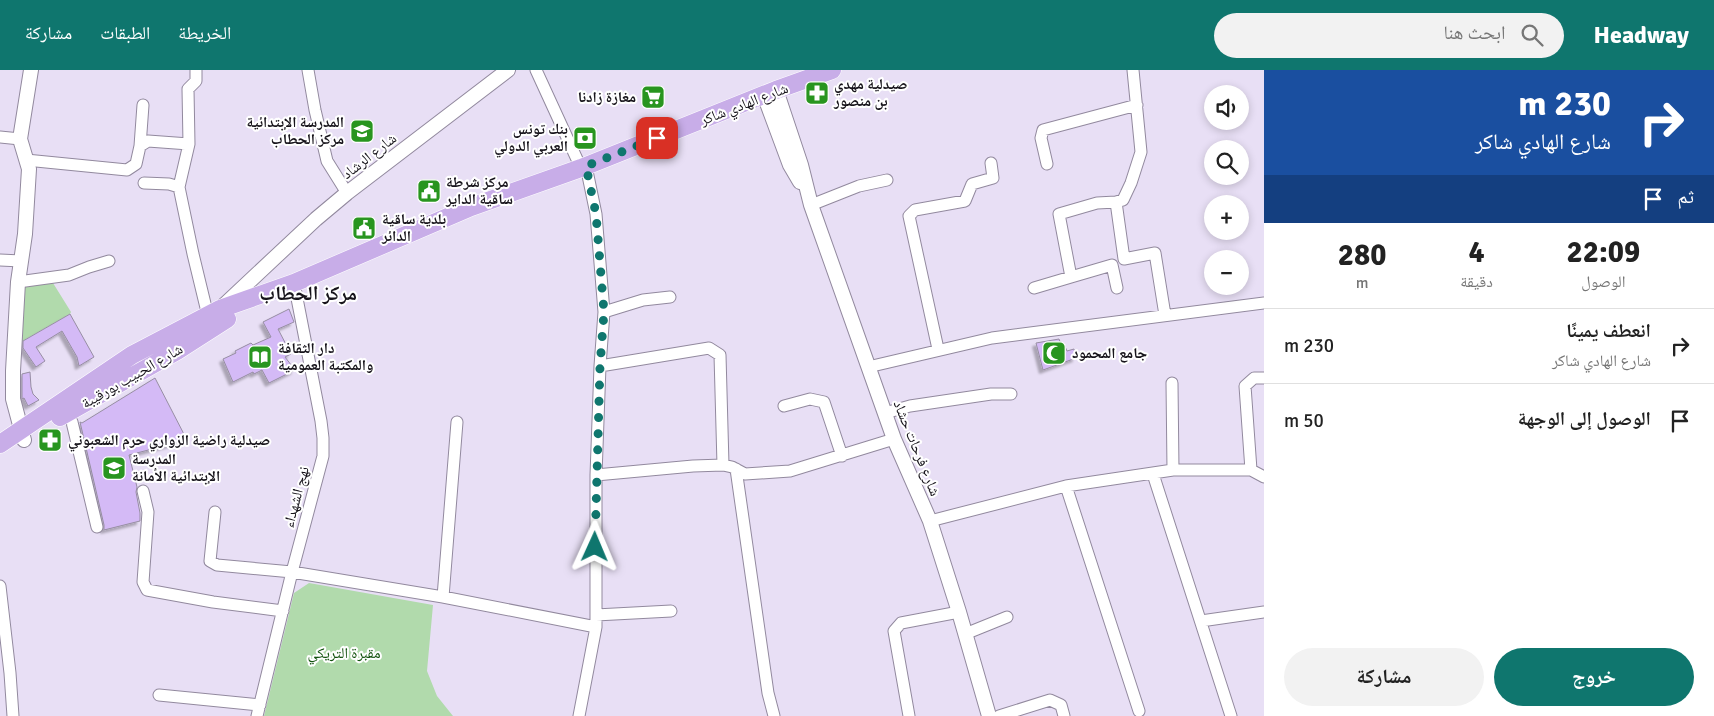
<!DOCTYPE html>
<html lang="ar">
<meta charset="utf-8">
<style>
body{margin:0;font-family:Signika,"Noto Naskh Arabic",sans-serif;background:#f2f2f2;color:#222;direction:rtl;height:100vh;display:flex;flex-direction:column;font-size:19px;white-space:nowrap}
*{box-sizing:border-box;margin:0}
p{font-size:16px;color:#767676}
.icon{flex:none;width:28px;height:28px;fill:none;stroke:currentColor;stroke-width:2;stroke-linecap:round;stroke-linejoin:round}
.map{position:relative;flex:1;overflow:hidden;direction:ltr}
.panel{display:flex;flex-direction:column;background:#fff;width:450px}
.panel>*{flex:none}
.hud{background:#1a4fa0;color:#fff;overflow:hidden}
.controls{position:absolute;left:1204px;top:15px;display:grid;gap:10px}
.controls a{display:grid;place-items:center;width:45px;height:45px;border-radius:50%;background:#fff;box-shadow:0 2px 8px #0003;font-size:25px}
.pin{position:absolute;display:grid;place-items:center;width:42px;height:42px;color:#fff;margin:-21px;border-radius:10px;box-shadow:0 2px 8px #0006}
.me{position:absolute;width:55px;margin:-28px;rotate:1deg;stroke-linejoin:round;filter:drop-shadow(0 0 4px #0008)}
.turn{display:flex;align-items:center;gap:18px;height:105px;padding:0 20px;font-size:22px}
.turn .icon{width:65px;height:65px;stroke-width:2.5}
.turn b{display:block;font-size:35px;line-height:42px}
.then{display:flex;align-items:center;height:48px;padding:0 20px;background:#0003;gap:10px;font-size:19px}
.eta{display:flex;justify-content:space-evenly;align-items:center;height:85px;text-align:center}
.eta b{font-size:30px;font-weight:700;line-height:35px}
.action{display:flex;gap:10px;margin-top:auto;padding:10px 20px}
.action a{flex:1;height:58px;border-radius:30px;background:#0f766e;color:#fff;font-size:20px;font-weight:700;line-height:58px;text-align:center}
.action a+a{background:#f2f2f2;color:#222}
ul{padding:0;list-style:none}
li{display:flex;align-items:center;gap:15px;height:75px;padding:0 20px;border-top:1px solid #e0e0e0}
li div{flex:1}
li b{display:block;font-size:19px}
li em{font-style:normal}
header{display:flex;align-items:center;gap:30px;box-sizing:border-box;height:70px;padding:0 25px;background:#0f766e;color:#fff}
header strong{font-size:24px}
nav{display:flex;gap:28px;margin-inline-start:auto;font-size:18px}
.search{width:350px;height:45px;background:#f2f2f2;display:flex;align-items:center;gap:12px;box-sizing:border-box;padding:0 18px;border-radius:28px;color:#767676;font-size:19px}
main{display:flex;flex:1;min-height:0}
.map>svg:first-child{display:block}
</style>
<header>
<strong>Headway</strong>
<div class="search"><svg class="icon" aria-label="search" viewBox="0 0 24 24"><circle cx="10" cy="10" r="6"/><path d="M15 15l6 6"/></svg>ابحث هنا</div>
<nav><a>الخريطة</a><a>الطبقات</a><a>مشاركة</a></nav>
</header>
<main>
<section class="panel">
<div class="hud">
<div class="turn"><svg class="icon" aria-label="right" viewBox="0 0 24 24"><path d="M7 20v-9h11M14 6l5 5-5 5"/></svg><div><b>230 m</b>شارع الهادي شاكر</div></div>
<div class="then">ثم<svg class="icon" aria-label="arrive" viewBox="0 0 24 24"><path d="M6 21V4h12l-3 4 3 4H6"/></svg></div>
</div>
<div class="eta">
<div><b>22:09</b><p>الوصول</p></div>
<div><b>4</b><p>دقيقة</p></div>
<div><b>280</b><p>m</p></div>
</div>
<ul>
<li><svg class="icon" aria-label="right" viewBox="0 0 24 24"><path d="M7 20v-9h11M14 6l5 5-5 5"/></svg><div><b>انعطف يمينًا</b><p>شارع الهادي شاكر</p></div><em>230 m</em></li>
<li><svg class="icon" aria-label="arrive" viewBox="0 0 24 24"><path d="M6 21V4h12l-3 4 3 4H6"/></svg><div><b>الوصول إلى الوجهة</b></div><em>50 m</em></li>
</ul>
<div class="action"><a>خروج</a><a>مشاركة</a></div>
</section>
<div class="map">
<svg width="1264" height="646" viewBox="0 0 1264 646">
<defs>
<filter id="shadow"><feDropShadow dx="-3.5" dy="3.5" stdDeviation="1" flood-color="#0004"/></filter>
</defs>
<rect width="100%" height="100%" fill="#e8dff5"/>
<!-- green -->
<path fill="#b1daac" d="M53,213L71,242L70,244L19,273L23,216Z
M309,513L433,535L427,601L437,626L453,646H264L294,523Z"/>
<!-- building -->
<path fill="#d4baf6" stroke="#978ea3" filter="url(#shadow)" d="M289,239L294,252L278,259L291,284L285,287L295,300L269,313L262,300L254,304L253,302L233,312L223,289L236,283L235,281L251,273L253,275L271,267L263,252Z
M70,244L94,287L79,296L77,287L62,261L36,277L45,291L36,297L23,278V271Z
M1059,269L1061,274H1064L1067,281L1074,279L1076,288L1043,300L1036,273Z
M30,302L31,317L33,324L39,330L28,336L24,328L22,329V304Z
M155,308L187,370L129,385L137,417L136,422L140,443V451L104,460V455L80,352L82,353Z"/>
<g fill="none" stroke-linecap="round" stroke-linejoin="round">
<!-- minor casing -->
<g stroke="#92899e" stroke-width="13">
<path id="minor" d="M308,0L315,40L327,91L347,123
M536,0L581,98
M1133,0L1141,82L1131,113L1123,130L1116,132L1124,189L1155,183L1165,245
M0,67L20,69
M189,74L179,117L193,184L208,246
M140,76L143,35
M26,90L127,100L136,94L140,76L148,71L189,74L188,19L196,11V0
M1047,94L1041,68L1043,60L1137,35
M144,113L169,114L179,117
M811,135L859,116L887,110
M0,190L21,191
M1071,207L1112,195L1117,218
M18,212L69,205L89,197L109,191
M1034,218L1071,207L1059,144L1097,133L1116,132
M604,242L643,230L670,227
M938,279L909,146L915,140L965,131L972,114L993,108L991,93
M600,296L709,278L720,285L723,395
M868,297L992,268L1264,233
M1172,313L1173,400
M784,336L810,329L824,332L842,386
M66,343L72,352L97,457
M885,343L910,336L991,324H1011
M736,399L768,623L774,646
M1251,400L1264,407
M1153,404L1231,646
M596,405L693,396L723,395L732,397L745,404L790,401L894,369
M1066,416L1139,641
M143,421L148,442L143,512L147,520L213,532L283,541
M215,442L210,491L217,495L292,502L443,527L596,557
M930,451L1066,416L1173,400H1251L1245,316L1254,308H1264
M0,516L10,603L13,646
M443,527L457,352
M596,545L671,541
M1201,551L1264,542
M965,564L1007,547
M159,625L260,635
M257,646L292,502L323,386V368L321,351L294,213
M579,646L596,557V405L600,296L604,242L596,144L586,96
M909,646L894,561L901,553L959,542
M999,646L1050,630L1061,635L1064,646"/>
</g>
<!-- tertiary casing -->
<g stroke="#92899e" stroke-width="16">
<path id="tertiary" d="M776,20L801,95L811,135L894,369L930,451L959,542L989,646
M764,25L790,95L800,112
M222,237L316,149L347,123L508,0
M24,370L13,329V301L18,212L25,164L29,99L20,69L31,0"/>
</g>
<!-- primary casing -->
<g stroke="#fff" stroke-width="19">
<path id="primary" d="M60,347L177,281L227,249
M0,374L132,285L220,239L294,213L471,137L581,98L776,20L832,0"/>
</g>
<!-- minor -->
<use href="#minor" stroke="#fff" stroke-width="11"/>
<!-- tertiary -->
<use href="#tertiary" stroke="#fff" stroke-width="14"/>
<!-- primary -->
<use href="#primary" stroke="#c8ade8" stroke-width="18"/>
</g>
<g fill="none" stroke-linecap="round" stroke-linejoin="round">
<!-- route -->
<path stroke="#0f766e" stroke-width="9" stroke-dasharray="0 16.2" d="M595,477L600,296L604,242L596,144L586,96L657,68"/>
</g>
<!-- icons -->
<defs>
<g id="pharmacy-square" transform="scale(1.25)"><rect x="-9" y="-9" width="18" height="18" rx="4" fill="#28951f" stroke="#fff"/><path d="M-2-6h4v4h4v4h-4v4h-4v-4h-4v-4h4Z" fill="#fff"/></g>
<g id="supermarket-square" transform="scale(1.25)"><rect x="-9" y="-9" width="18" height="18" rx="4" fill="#28951f" stroke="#fff"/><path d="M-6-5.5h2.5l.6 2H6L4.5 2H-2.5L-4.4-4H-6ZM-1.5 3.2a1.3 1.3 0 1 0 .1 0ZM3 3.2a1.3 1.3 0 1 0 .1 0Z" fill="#fff"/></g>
<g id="school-square" transform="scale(1.25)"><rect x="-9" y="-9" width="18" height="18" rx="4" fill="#28951f" stroke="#fff"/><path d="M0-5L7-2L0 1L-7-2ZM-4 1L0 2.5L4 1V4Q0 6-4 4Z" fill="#fff"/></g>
<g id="bank-square" transform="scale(1.25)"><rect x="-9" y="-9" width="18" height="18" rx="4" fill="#28951f" stroke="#fff"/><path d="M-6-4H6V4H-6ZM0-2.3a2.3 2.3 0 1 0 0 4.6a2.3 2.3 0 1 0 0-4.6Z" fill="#fff"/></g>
<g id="civic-square" transform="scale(1.25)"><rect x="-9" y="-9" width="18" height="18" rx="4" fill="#28951f" stroke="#fff"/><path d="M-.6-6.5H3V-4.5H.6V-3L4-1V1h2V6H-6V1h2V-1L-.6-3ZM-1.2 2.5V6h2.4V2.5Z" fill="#fff"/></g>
<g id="mosque-square" transform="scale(1.25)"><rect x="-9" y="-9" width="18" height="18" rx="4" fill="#28951f" stroke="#fff"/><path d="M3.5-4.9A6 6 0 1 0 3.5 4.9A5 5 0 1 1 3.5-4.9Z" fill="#fff"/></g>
<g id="library-square" transform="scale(1.25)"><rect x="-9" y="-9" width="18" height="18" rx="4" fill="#28951f" stroke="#fff"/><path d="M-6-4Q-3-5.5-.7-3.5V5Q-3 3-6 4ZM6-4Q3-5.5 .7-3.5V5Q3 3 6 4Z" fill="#fff"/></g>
</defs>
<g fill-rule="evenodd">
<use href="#pharmacy-square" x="817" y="23"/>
<use href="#supermarket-square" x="653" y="27"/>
<use href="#school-square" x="362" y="61"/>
<use href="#bank-square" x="585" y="68"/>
<use href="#civic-square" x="429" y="121"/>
<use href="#civic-square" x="364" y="158"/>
<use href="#mosque-square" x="1054" y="283"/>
<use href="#library-square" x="260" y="287"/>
<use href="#pharmacy-square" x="50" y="370"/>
<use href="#school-square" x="114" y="398"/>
</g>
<g text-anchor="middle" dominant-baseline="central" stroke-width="4" stroke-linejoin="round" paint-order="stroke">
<!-- poi labels -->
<g font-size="15" font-weight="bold" fill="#17141b" stroke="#fff" text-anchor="start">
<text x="834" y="14">صيدلية مهدي<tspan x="834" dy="17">بن منصور</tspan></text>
<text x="636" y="27" text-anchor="end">مغازة زادنا</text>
<text x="344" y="52" text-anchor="end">المدرسة الإبتدائية<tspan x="344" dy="17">مركز الحطاب</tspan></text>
<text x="568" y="59" text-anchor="end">بنك تونس<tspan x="568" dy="17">العربي الدولي</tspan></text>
<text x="446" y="112">مركز شرطة<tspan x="446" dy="17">ساقية الداير</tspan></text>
<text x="382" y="149">بلدية ساقية<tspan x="382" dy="17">الدائر</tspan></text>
<text x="278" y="278">دار الثقافة<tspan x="278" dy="17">والمكتبة العمومية</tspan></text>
<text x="1072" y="283">جامع المحمود</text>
<text x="68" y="370">صيدلية راضية الزواري حرم الشعبوني</text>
<text x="132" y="389">المدرسة<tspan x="132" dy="17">الإبتدائية الأمانة</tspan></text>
</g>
<!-- street labels -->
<g font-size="15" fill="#17141b" stroke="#fff">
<text transform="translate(744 34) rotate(-21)">شارع الهادي شاكر</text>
<text transform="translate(369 86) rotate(-38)">شارع الرشاد</text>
<text transform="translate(132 306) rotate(-30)">شارع الحبيب بورقيبة</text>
<text transform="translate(917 378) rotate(68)">شارع فرحات حشاد</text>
<text transform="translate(296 427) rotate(-75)">نهج الشهداء</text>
</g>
<!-- park labels -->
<g font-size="15" fill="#12520d" stroke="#fff">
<text x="344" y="583">مقبرة التريكي</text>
</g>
<!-- district labels -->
<g font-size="20" font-weight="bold" fill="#17141b" stroke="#fff">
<text x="308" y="223">مركز الحطاب</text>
</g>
</g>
</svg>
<div class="controls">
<a><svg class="icon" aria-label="sound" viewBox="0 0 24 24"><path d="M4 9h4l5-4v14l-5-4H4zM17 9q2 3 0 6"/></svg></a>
<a><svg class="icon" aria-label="search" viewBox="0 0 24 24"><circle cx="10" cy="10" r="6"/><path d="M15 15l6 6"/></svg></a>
<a>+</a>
<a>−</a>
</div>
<div class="pin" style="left:657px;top:68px;background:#d93025"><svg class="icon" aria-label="arrive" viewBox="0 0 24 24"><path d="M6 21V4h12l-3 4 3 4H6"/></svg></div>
<svg class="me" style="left:595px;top:477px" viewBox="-20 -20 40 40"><path d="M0-17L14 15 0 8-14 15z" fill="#0f766e" stroke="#fff" stroke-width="4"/></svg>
</div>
</main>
